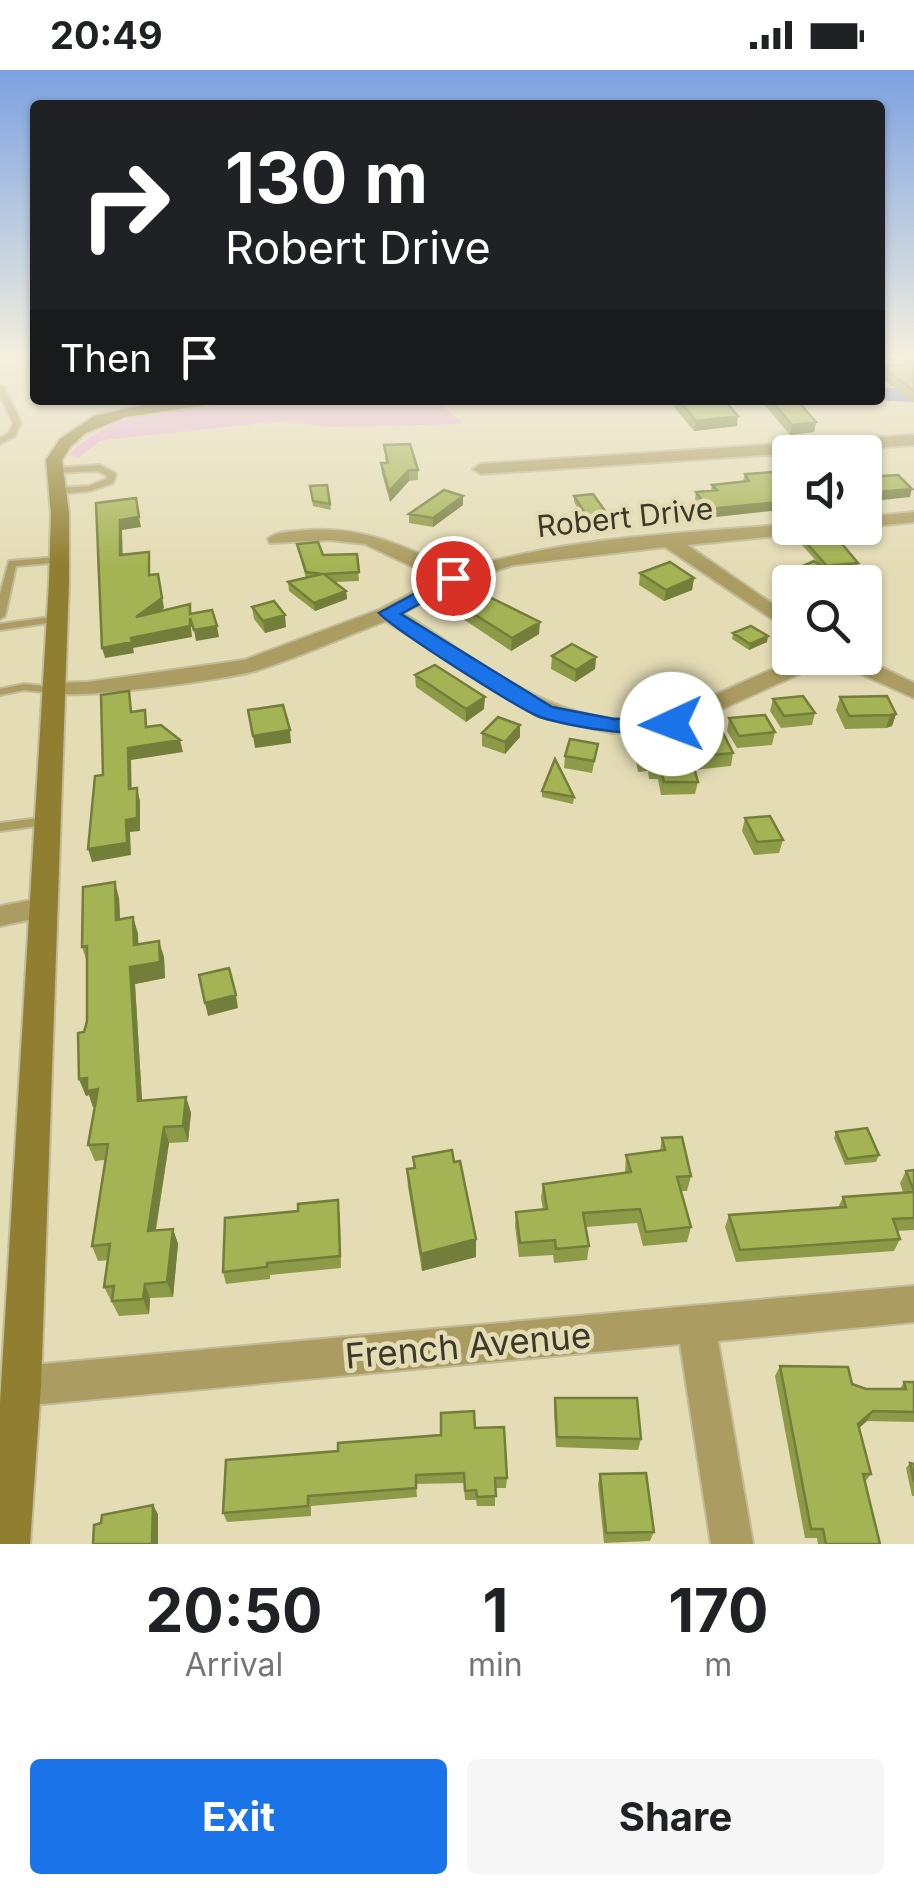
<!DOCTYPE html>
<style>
body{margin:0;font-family:Inter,sans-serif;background:#f6f6f6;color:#202124;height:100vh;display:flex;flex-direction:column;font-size:38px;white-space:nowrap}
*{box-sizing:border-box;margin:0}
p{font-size:32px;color:#757577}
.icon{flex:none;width:55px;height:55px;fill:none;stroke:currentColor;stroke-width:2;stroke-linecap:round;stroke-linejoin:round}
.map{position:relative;height:1474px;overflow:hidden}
.side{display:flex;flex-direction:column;background:#fff;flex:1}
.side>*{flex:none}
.hud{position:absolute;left:30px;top:30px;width:855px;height:305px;border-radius:10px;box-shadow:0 2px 8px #0004;background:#202124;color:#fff;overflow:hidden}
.fabs{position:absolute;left:772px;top:365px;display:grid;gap:20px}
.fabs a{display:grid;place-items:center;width:110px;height:110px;border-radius:10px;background:#fff;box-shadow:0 2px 8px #0004;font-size:50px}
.pin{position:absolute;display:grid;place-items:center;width:85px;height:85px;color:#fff;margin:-42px;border:5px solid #fff;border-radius:50%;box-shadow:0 2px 10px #0007}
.me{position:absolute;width:110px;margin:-55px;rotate:268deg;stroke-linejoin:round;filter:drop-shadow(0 0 8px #0008)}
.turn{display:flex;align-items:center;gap:35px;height:210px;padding:0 30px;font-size:45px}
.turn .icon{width:130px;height:130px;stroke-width:2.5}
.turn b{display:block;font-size:70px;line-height:85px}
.then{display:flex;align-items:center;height:95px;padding:0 30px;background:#0003;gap:20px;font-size:38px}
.eta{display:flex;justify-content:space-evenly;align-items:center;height:170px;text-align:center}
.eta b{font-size:60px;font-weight:700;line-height:70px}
.cta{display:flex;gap:20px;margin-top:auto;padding:20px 30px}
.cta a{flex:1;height:115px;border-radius:10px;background:#1a73e8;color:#fff;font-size:40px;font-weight:700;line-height:115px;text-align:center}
.cta a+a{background:#f6f6f6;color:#202124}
.status{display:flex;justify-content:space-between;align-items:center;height:70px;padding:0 50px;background:#fff;direction:ltr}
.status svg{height:28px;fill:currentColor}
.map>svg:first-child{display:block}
</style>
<div class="status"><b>20:49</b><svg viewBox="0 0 49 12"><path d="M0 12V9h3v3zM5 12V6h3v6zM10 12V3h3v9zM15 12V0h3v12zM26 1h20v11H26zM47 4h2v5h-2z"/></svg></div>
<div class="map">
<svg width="914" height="1474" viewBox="0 0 914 1474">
<rect width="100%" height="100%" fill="#e4dcb5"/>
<!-- green -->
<path fill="#e6b2d7" d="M256,330H435L461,351L460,354L332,357L283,351L112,369L100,371L79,387L69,385C115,336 193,338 256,330Z"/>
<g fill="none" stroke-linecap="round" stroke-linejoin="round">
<!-- river -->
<path fill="#7a84d6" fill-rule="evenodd" d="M880,318H914V332L873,330H880Z"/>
<!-- lane casing -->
<g stroke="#c2bb99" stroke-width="4">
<path id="lane" d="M0,315L4,317L21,353L15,366L0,374V368L9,363L13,353L0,325Z
M100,395L115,403L116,405L113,413L90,421L58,424L54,421L58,418L89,416L106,409L107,406L98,401L54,403L51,402V398Z
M59,487L62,488V492L16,496L5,546L0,549V524L9,491Z
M57,546L62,549L61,551L0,560V554Z
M24,614L53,617L59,620L53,623L24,620L0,625V619Z
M47,747L51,748L53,751L51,754L0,761V753Z"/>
</g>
<!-- street casing -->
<g stroke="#c2bb99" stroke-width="4">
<path id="street" d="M900,287H914V296Z
M914,365V375L481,404L473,399L481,394Z
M914,442V452L865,457V447Z
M790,454V458H816L807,463L687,475L790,546V561L665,477L513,495L460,513L403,543C467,583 534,640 611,649C699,658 779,568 858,588C877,593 896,605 914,613V628L830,590L680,658L613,663L537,646L386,551C343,567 300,587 255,601C228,609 56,634 42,620L53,613L88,612L244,590L381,539L438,509L365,474L330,470L270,473L268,469C276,462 286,462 297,461C357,454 403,474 455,502C562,467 678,464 790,454Z
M42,828L52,831L56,838L52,845L0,856V836Z
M914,1216V1252L718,1271L753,1474H711L680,1274L21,1336L7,1330L1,1316L7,1302L21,1296Z"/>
</g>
<!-- secondary casing -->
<g stroke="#c2bb99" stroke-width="4">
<path id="secondary" d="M166,330H215L207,335L125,347L86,363L71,376L62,390L69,443V512L41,1316L30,1474H0V1333L49,512L51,443L46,390L60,369L94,346Z"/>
</g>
<!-- lane -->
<use href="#lane" fill="#ab9d61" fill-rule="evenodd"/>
<!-- street -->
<use href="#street" fill="#ab9d61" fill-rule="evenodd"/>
<!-- secondary -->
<use href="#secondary" fill="#907f31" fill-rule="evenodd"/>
</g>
<!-- wall -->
<path fill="#8d9b48" d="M914,295V333L880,307L881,296Z
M675,330H724L737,356L694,361L674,337Z
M764,330H797L816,352L814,362L790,365L763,333Z
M384,375L418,400V410L409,411L390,432L382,404L381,393H386Z
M790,401L707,448L695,430L696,422L711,421L712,415L743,411L745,404Z
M327,415L331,440L313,436L310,416Z
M463,426V435L433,457L409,453V444Z
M574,426L610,448L609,453L589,456L574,432Z
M803,469L858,493L856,499L830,501L846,512L791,511L794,500L819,494L801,474Z
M297,474L323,485L357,484L359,511L335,512L346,521L347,529L315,541L289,521L288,512L306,508Z
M640,503L694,508L692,520L664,531L639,515Z
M447,527L539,564L511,581L448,539Z
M252,537L286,557L265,563L254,549Z
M733,563L767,572L749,580L732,569Z
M552,586L596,587L595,599L575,612L551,599Z
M415,605L484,639L466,652L416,617Z
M840,627L896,644L892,656L886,658L845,659L836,640Z
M773,629L815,643L812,655L781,658L770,641Z
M729,648L775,662L772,675L737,678L727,661Z
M687,662L733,683L731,696L694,700L698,712L695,724L661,725L658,709H649L648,701L638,702L634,682L636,670L686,669Z
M482,663L520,667L505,684L482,676Z
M598,674L592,703L564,698L565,686Z
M542,721L574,727L573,734L542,727Z
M745,748L783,770L779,783L754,785L742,761Z
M119,828L120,849L133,847L138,864V874L164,887L165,908L135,914L142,1030L186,1027L191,1043L188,1072L169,1073L156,1160L173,1159L178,1174L173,1227L150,1228L149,1244L119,1246L104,1217L108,1190L98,1191L92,1176L105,1090L95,1091L88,1075L95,1037H93L89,1025L86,1026L79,1009L87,951V892L82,877Z
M836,1062L879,1085L876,1092L845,1095L834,1068Z
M662,1068L691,1106L687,1121H681L691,1157L687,1172L643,1176L637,1153L586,1157L589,1176L587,1190L554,1193L553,1185L519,1187L515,1156L516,1142L543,1140L541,1128L543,1114L625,1103L626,1085L660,1081Z
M413,1087L454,1092L476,1187L422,1201L408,1117L407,1099L413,1098Z
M914,1100V1160L897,1161L900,1169L894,1181L736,1192L725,1157L729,1145L838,1138L843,1127L903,1122L900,1113L906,1101Z
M340,1142L341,1198L270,1205V1209L226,1214L223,1202Z
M780,1296L866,1319H900L904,1312H914V1352L867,1351L859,1358L871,1404L865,1412L880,1474H818L817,1468H805L775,1306Z
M555,1328L641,1369L638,1380L556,1377L554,1339Z
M475,1358L507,1408L506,1418H495V1436H477L476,1430H465L464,1413L416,1414L417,1427L311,1436V1446L227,1452L223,1443L338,1381Z
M910,1393L914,1394V1426H912L906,1398Z
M600,1404L654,1462L650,1471L604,1473L598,1414Z"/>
<!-- shaded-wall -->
<path fill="#737e3b" d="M880,287H893L892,290L880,292Z
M738,346L737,356L694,361L696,351Z
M816,352L814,362L790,365L792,355Z
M409,400V411L390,432L389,421Z
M912,419L910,427L865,432V423Z
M463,426V435L433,457V448Z
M790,431V439L707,448L708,439Z
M139,447L141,457L122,460L123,495L120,485V450Z
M610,448L609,453L589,456V450Z
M694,508L692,520L664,531L666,520Z
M160,514L164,538L138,558L136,547Z
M346,521L347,529L315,541L314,533Z
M285,545L286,557L265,563L263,551Z
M190,548L192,567L133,578L131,568Z
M540,552L539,564L511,581L512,568Z
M217,556L219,567L196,571L194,560Z
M768,566L767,572L749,580L750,574Z
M132,572L134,583L105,588L102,578Z
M596,587L595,599L575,612L576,600Z
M485,627L484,639L466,652V639Z
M896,644L892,656L886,658L890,645Z
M520,655V667L505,684V672Z
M290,660L291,673L255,678L253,666Z
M180,670L183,682L131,690L132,732L129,719L128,678Z
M137,718L140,731V761L130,762L131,785L92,792L88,779L126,750Z
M115,812L119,828L121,866L116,850Z
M133,847L138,864L139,892L134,875Z
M159,871L164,887L165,908L135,914L143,1047L138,1031L130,897Z
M236,925L238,938L208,946L205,933Z
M87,1008L98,1019L104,1035L93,1037L89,1025L86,1026L79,1009Z
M186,1027L191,1043L188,1072L183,1056Z
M164,1057L169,1073L153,1176L148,1161Z
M173,1159L178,1174L173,1227L167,1212Z
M476,1169V1187L422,1201L421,1184Z
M145,1214L150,1228L149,1244L143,1229Z
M873,1341L867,1351L852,1364L858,1354Z
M153,1435L158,1444V1474H152Z"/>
<!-- building -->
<path fill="#a4b454" stroke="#737e3b" stroke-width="2.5" d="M912,294L914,295V321L881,296Z
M679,330H724L738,346L696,351Z
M771,330H797L816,352L792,355Z
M410,374L418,400H409L389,421L381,393H388L384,375Z
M790,401V431L708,439L696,422L717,420L712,415L749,411L745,404Z
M898,405L912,419L865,423V407Z
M327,415L330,434L313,431L310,416Z
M444,420L463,426L433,448L409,444Z
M593,424L610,448L589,450L574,426Z
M136,428L139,447L120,450V485L149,482V505L158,504L162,528L136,547L190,534V544L212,540L217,556L194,560L190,548V556L131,568L132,572L102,578L96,433Z
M837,468L858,493L827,496L803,469Z
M318,472L323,485L357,484L359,502L324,504L346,521L314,533L288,512L322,504L306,502L297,474Z
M814,491L846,512H812L794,500Z
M670,492L694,508L666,520L640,503Z
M471,518L540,552L512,568L447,527Z
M274,531L285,545L263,551L252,537Z
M751,556L768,566L750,574L733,563Z
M572,574L596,587L576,600L552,586Z
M435,595L485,627L466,639L415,605Z
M129,621L131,642L145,640L146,657L161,655L180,670L128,678L129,719L137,718V748L126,750L127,773L88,779L95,706L103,705L101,625Z
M803,626L815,643L784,646L773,629Z
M887,626L896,644L890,645L849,646L840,627Z
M283,635L290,660L253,666L248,640Z
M765,645L775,662L739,666L729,648Z
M498,647L520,655L505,672L482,663Z
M721,659L733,683L691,687L698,712H664L660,696L651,697L649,689H640L636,670L690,669L687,662Z
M570,669L598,674L594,691L565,686Z
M555,689L574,727L542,721Z
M770,746L783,770L757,772L745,748Z
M115,812L116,850L133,847L134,875L159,871L160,892L130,897L138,1031L186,1027L183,1056L164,1057L148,1161L173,1159L167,1212L145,1214L143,1229L112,1231L114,1216L104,1217L110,1174L92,1176L108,1074L88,1075L98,1019L87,1021V1008L79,1009L78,963L84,962L87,951V876L82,877L83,817Z
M229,898L236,925L205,933L199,905Z
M867,1058L879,1085L847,1089L836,1062Z
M682,1067L691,1106L677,1107L691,1157L646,1162L640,1139L583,1143L589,1176L556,1179L555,1170L520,1173L516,1142L547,1139L543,1114L631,1102L626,1085L665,1080L662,1068Z
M452,1080L454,1092L460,1091L476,1169L421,1184L407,1099L415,1098L413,1087Z
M914,1100V1121L906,1101Z
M914,1122V1148L893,1149L900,1169L740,1180L729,1145L846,1137L843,1127Z
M338,1130L340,1186L267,1193V1197L223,1202L225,1148L298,1141V1134Z
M780,1296L848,1297L852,1314L866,1319H906L904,1312H914V1342L873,1341L858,1354L871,1404H863L880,1474H826L823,1459H811Z
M555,1328H637L641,1369L557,1367Z
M474,1341L475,1358L504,1357L507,1408H495L496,1426L477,1427L476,1420L465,1421L464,1403L416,1405V1418L308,1426V1436L223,1443L226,1390L338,1381V1373L441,1365V1343Z
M910,1393L914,1394V1412Z
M646,1403L654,1462L606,1463L600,1404Z
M153,1435L152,1474H93L94,1455L101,1453L102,1445Z"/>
<!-- sky -->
<linearGradient id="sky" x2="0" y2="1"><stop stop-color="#7ca1e1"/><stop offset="0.58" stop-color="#f3efde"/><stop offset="1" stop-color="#f3efde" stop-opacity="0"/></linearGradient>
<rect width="914" height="494" fill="url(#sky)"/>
<!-- route -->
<path fill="#1a73e8" stroke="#114b97" stroke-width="2.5" d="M453,503L462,508L459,512L401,544L552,637L614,649L672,647L682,654C661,674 567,656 540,647C517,638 395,560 379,543Z"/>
<g text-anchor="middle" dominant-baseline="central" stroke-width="9" stroke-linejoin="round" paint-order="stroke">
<!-- street labels -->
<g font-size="30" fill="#3c3929" stroke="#e4dcb5">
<text transform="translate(625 447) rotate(-6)">Robert Drive</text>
</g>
<!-- near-street labels -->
<g font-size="35" fill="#3c3929" stroke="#e4dcb5">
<text transform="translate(468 1275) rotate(-5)">French Avenue</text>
</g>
</g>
</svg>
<div class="fabs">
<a><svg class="icon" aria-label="sound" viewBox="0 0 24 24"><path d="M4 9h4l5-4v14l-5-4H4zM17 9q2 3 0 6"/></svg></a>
<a><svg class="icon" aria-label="search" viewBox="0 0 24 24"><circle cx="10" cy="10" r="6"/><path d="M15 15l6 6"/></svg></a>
</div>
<div class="pin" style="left:453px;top:508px;background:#d93025"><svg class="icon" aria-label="arrive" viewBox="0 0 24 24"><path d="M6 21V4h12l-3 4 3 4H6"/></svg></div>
<svg class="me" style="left:672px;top:654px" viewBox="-20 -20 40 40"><circle r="19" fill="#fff"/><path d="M0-13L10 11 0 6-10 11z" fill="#1a73e8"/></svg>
<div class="hud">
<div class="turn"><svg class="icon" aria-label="right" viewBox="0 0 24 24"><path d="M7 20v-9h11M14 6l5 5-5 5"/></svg><div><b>130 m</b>Robert Drive</div></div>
<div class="then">Then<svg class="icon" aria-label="arrive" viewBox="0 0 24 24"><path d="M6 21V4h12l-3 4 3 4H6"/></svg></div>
</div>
</div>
<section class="side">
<div class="eta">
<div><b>20:50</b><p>Arrival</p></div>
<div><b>1</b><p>min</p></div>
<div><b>170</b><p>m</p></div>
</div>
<div class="cta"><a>Exit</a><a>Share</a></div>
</section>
